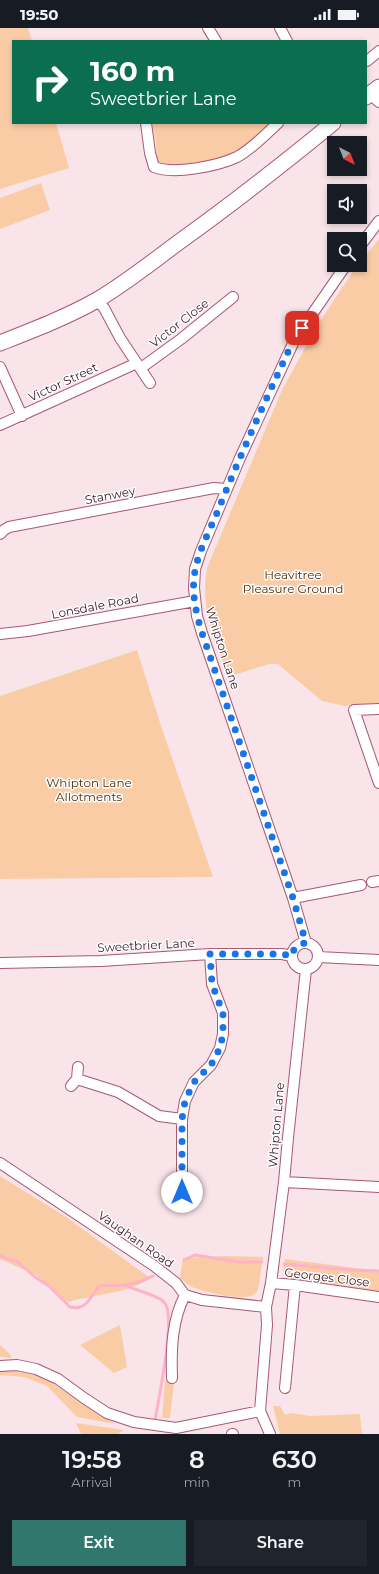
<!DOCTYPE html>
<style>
body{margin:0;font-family:Montserrat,sans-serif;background:#20242c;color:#f1f3f6;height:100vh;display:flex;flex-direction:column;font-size:15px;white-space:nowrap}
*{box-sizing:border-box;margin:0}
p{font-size:13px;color:#9ea1a6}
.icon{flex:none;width:22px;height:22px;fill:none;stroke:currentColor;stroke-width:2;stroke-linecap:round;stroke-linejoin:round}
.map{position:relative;height:1406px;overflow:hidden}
.drawer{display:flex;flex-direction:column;background:#171b24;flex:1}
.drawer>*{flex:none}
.top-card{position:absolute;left:12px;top:12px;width:355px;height:84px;border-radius:0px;box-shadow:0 2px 6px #0003;background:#0b6e4f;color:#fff;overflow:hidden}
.needle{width:26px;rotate:138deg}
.tools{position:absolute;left:327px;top:108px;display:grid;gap:8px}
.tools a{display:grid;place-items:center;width:40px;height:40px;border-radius:0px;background:#171b24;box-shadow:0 2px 6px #0003;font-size:20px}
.pin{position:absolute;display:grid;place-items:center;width:34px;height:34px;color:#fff;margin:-17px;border-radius:8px;box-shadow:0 2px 6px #0006}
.me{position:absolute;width:44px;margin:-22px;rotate:0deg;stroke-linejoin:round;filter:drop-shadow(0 0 3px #0008)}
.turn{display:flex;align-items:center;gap:14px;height:84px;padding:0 12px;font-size:18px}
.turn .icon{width:52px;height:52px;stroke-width:2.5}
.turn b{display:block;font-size:28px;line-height:34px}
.eta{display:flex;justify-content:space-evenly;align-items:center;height:68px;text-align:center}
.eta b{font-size:24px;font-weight:600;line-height:28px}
.primary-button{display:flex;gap:8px;margin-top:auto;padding:8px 12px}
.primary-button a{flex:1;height:46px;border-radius:0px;background:#32776d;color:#fff;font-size:16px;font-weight:600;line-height:46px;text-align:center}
.primary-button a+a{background:#20242c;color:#f1f3f6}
.status{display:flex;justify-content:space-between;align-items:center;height:28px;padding:0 20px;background:#171b24;direction:ltr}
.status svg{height:11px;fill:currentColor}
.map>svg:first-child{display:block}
</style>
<div class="status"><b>19:50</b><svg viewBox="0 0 49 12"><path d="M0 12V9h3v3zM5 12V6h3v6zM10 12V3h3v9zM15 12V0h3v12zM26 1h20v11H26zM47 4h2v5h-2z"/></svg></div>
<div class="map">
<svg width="379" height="1406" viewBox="0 0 379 1406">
<rect width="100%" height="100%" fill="#f8e4e9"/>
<!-- green -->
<path fill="#facca6" d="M0,0H28L32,13H13V95H56L69,140L0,161Z
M152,95H274L262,107L233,125L206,134L180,140L157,136L156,115Z
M41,155L50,182L0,201V170Z
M379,211V675L345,678L322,673L278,636H269L228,649C215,611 200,582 207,540L282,362L317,298L352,245L360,237V235Z
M137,622L161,698L213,849L0,851V668Z
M0,1148L66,1189L150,1250C128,1266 94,1266 68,1274L36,1247L0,1231Z
M225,1228L263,1229L258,1262C256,1265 254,1267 251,1268C237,1272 203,1264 190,1258C186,1256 183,1252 180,1250L183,1230Z
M285,1231L379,1243V1263L296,1253L284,1248L283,1243Z
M120,1297L127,1339L114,1345L80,1317Z
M0,1317L9,1325L12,1330L0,1329Z
M0,1342L17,1343L30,1345L51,1354L79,1374L116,1396L77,1389L47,1358L24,1349L0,1347Z
M165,1353L174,1354L170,1390H162Z
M273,1378H280L285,1387L291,1385L310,1388L360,1386L362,1406H280Z
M76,1395L124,1402L118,1406H81Z"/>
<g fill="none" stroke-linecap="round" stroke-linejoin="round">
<!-- stream -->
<path stroke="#ffb3c7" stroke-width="3" d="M0,1228L18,1234L35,1249L49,1258L70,1279C87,1283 90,1269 99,1258L124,1257L139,1254L153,1248
M184,1232L195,1227L239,1234H262
M284,1236L351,1242L379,1243
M124,1257C133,1261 159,1268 164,1274C177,1286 158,1372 155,1393"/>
<!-- street casing -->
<g stroke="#a85870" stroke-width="12">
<path id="street" d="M208,0L216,13
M280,0L287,13
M367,33L379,23
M370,66L379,74
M146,95L150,125L154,139C174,147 218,138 237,129C252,121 265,107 278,95
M360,218L379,193
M97,272L104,280L120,310L150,355
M0,339L22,388
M141,340L181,311L233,269
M0,397L137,335
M0,506L4,502L9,499L214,460L227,461
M0,606L28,603L195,573
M379,681L354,682L379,755
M372,854L379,853
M293,870L361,857
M292 928a13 13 0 1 1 26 0a13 13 0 1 1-26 0Z
M306,915L293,870L202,605L197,588L194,560L195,541L201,523L240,430L295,311L346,237
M318,929L379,932
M0,935L101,933L210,926H282L292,928
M77,1051L118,1064L159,1088L182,1091
M71,1058L77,1051L78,1039
M0,1135L153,1237L176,1255L185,1267L202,1272L266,1279
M284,1154L379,1159
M182,1179V1091L185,1073L194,1054L211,1037L220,1020L223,1006V985L212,956L210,926
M271,1255L295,1257L379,1269
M0,1338L17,1337L36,1341L58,1351L84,1370L107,1385L134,1394L176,1400L260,1383
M172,1350C171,1321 172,1292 185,1267
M285,1360L295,1257
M232,1406H233
M270,1406L260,1383L267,1297L266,1279L271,1255L284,1154L288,1110L306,941"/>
</g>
<!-- secondary casing -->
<g stroke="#a85870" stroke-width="17">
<path id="secondary" d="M366,69L379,59
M0,315C33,302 67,289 97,272C126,255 152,234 179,214C232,176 283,136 333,95"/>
</g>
<!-- street -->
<use href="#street" stroke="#fff" stroke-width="10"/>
<!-- secondary -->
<use href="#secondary" stroke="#fff" stroke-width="15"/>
</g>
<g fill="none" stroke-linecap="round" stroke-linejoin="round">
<!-- route -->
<path stroke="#1a73e8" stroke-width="7" stroke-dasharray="0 12.6" d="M182,1164V1091L185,1073L194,1054L211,1037L220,1020L223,1006V985L212,956L210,926H282L292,928C293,920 298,916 306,915L293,870L202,605C196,585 191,564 195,543C199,521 211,500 219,480C242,423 268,367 294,311L302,300"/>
</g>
<g text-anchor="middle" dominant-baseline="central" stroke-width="3" stroke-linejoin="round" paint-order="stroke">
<!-- street labels -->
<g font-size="12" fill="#3a1923" stroke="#fff">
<text transform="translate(179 295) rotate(-38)">Victor Close</text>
<text transform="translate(63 354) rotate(-25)">Victor Street</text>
<text transform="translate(110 467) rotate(-11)">Stanwey</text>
<text transform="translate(95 578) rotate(-11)">Lonsdale Road</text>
<text transform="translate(223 620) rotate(72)">Whipton Lane</text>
<text transform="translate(146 917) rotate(-3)">Sweetbrier Lane</text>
<text transform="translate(276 1097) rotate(-85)">Whipton Lane</text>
<text transform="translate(136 1211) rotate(35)">Vaughan Road</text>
<text transform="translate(327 1249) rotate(7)">Georges Close</text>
</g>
<!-- park labels -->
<g font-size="12" fill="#502c05" stroke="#fff">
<text x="293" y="546">Heavitree<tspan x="293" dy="14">Pleasure Ground</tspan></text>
<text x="89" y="754">Whipton Lane<tspan x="89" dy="14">Allotments</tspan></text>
</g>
</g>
</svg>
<div class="tools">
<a><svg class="needle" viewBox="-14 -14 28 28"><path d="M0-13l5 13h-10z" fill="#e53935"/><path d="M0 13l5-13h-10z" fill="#9ea1a6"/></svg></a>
<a><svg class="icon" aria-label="sound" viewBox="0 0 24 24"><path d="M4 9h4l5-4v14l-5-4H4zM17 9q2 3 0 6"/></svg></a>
<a><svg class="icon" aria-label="search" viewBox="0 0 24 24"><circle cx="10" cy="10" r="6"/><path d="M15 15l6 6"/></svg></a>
</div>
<div class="pin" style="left:302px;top:300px;background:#d93025"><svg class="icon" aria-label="arrive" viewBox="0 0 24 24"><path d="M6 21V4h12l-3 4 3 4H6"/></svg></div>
<svg class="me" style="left:182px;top:1164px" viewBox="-20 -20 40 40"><circle r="19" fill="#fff"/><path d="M0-13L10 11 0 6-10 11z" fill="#1a73e8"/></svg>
<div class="top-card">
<div class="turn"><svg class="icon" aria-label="right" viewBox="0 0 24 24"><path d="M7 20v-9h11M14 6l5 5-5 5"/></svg><div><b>160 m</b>Sweetbrier Lane</div></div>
</div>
</div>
<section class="drawer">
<div class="eta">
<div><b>19:58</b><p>Arrival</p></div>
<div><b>8</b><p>min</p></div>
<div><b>630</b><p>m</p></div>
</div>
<div class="primary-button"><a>Exit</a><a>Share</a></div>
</section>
